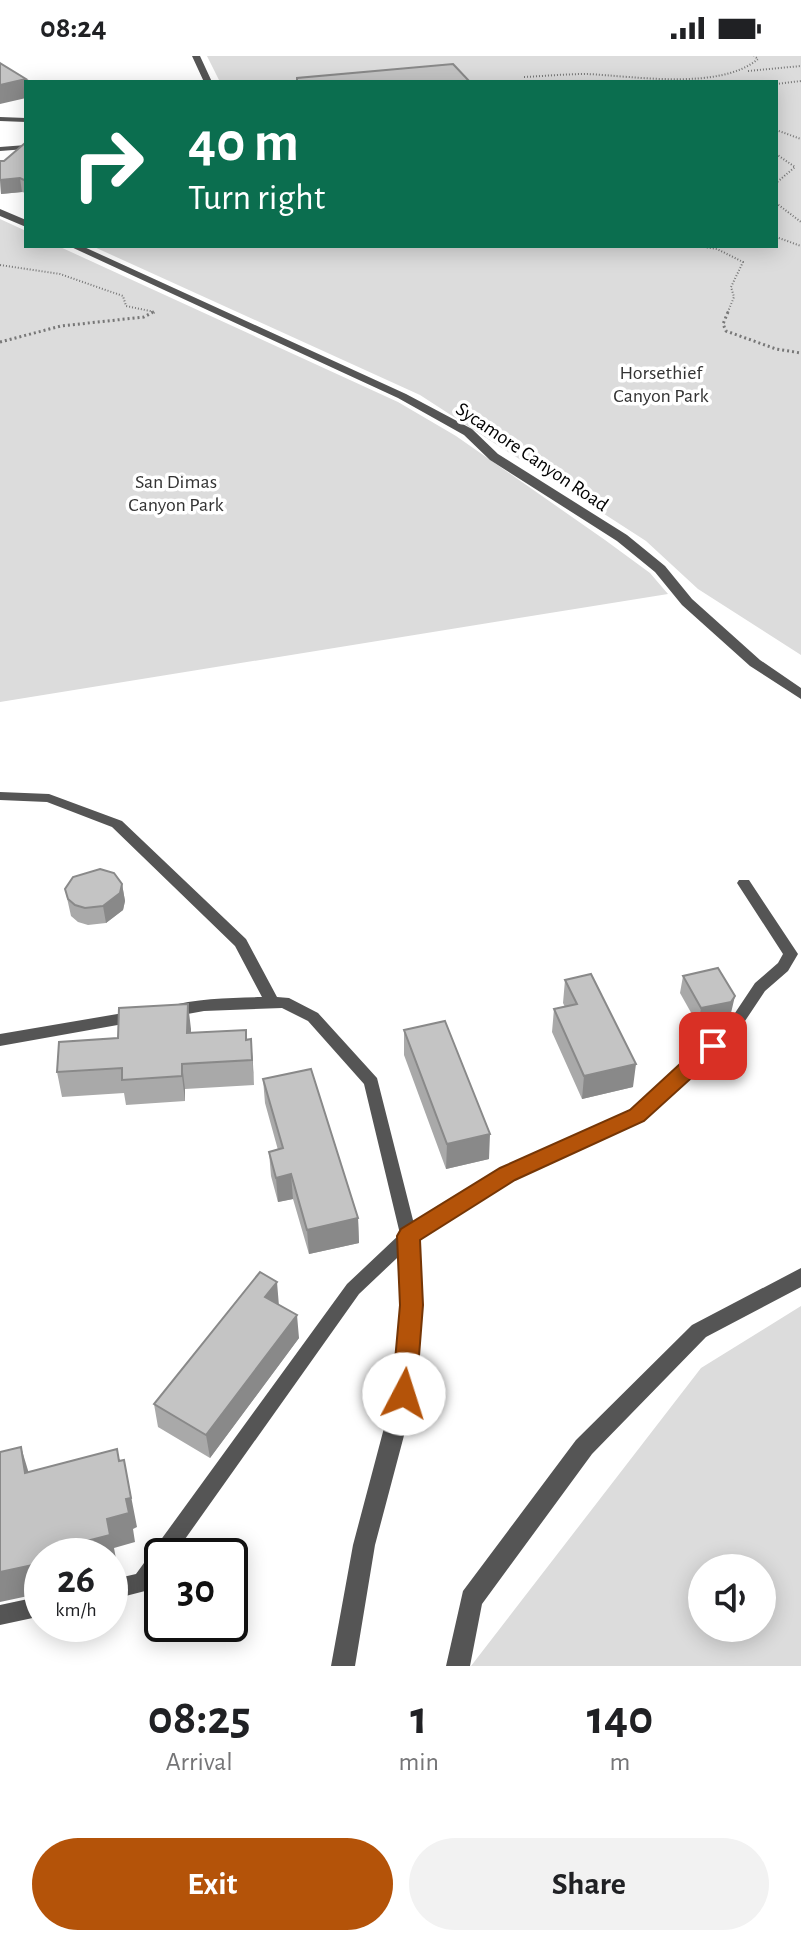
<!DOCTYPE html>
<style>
body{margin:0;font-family:"Alegreya Sans",sans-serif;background:#f2f2f2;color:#202124;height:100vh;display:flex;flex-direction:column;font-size:30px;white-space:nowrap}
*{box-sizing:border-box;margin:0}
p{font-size:26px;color:#757577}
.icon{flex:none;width:44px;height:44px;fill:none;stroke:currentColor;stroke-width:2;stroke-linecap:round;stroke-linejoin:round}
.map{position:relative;height:1610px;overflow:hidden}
.details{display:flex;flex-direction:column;background:#fff;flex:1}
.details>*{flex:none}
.guide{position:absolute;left:24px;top:24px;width:754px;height:168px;border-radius:0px;box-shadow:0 4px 20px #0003;background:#0b6e4f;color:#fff;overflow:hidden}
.controls{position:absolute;left:688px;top:1498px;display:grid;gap:16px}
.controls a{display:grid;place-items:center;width:88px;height:88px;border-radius:50%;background:#fff;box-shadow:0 4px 20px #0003;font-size:40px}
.speed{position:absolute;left:24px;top:1482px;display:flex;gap:16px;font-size:40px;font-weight:700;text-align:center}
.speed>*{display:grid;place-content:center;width:104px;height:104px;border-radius:50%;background:#fff;box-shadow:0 4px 20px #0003;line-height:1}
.speed small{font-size:20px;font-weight:400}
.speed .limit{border:4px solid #111;border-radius:12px;background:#fff;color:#111}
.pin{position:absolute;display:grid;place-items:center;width:68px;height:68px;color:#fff;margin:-34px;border-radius:16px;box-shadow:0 4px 12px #0006}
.me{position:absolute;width:88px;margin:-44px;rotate:5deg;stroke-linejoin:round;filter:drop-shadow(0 0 6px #0008)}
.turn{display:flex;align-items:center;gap:28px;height:168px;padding:0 32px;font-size:36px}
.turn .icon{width:104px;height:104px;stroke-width:2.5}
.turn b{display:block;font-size:56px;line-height:68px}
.eta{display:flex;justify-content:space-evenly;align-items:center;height:136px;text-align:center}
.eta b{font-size:48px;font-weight:700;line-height:56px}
.action{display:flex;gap:16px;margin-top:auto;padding:16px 32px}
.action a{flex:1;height:92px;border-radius:48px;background:#b45309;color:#fff;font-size:32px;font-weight:700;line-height:92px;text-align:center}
.action a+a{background:#f2f2f2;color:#202124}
.status{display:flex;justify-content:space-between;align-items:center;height:56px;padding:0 40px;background:#fff;direction:ltr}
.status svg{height:22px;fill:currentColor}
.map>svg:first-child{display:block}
</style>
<div class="status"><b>08:24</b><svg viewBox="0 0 49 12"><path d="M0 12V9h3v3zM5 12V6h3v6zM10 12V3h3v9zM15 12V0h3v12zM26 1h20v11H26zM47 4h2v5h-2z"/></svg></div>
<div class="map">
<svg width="801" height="1610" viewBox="0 0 801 1610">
<rect width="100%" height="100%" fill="#fff"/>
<!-- green -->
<path fill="#dcdcdc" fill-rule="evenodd" d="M207,0H801V599L698,533L646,485L420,339L92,190H776V26H220Z
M0,163L26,175V190H58L398,346L456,380L605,484L650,517L668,538L0,646Z
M801,1250V1610H471L701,1312ZM762,1512V1572H702V1512Z"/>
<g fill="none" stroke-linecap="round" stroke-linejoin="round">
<!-- path-far1 -->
<path stroke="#777" stroke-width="2" stroke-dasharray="1 2" stroke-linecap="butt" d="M748,15L801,10
M524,21C545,20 566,18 587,18C634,20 720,35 758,3L754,0
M776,28L801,25
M776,74L801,83
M776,98L795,111L776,127
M776,147L801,166
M776,181L801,190
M698,190L717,193L743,206L731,231L734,241L727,258
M0,209L60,218L123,240L126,250L155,256L152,258"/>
<!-- path -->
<path stroke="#777" stroke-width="3" stroke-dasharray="2 3" stroke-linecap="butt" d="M728,256L723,268L726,275L776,293L801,297
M0,286L61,270L144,261L153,256"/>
<!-- lane -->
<path fill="#555" fill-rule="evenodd" d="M192,0H200L212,26H204Z
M0,61L26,62V66L0,65Z
M26,89V93L0,95V91Z
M0,736L49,738L122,765L246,883L277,941L289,942L318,957L377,1022L414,1168L501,1113L631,1054L727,969L755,927L778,907L783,898L737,827L739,824H749L798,898L788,915L765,935L737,977L643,1064L513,1123L415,1185L359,1238L173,1500H162V1516L149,1534L110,1544V1524L136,1518L347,1228L400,1178L364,1028L308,965L282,952L204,955L171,961L166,959L163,955L166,951C197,942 230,942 262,941L235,890L112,771L47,746L0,744Z
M135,955L140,957L143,961L140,965L0,990V978Z
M42,1540V1560L0,1569V1549Z"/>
<!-- street -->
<path fill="#555" fill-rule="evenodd" d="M0,153L26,164V171L0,160Z
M69,190H82L406,338L472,373L498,398L627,479L665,510L692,543L760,604L801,632V643L750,610L682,549L655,516L617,485L490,404L464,379L398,342Z
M409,1172L416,1174L419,1180L422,1249L415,1338L375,1489L355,1610H331L353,1489L393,1338L402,1249L399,1180L402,1174Z
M801,1212V1231L706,1281L592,1398L482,1548L470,1610H446L463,1535L576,1384L692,1269Z"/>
</g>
<!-- wall -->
<path fill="#a9a9a9" d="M26,88V137L22,136L1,138L0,105H4Z
M122,828L125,845L123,854L106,867L88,869L78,866L71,860L65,833Z
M683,920L731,957L728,963L698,969L680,937Z
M565,924L633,1031L582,1043L552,976L554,953L565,951L563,947Z
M191,973V977L251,983L254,1029L185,1033V1045L126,1049L124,1037L62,1041L57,1016L118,982Z
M404,974L489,1103L446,1113L404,999Z
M263,1023L358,1162L359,1187L309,1198L293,1143L278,1146L271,1120L269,1096L278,1094L265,1047Z
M279,1249L299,1282L210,1402L158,1371L154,1348Z
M162,1509V1541L156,1537L153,1522Z"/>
<!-- shaded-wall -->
<path fill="#898989" d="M26,23V42L0,48V29Z
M20,122L22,136L1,138L0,124Z
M122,828L125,845L123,854L106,867L103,850Z
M735,940L731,957L728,963L698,969L701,952Z
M188,948L191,973L190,1002L187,977Z
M251,983L253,1008L254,1029L252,1004Z
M182,1008L185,1033V1045L182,1020Z
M636,1008L633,1031L582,1043L584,1020Z
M490,1078L489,1103L446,1113L447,1088Z
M291,1118L293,1143L278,1146L276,1122Z
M358,1162L359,1187L309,1198L307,1174Z
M277,1226L279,1250L265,1241Z
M297,1259L299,1282L210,1402L206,1379Z
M21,1391L30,1421L25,1417Z
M124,1404L137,1471L133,1473L135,1486L114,1492L117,1508L110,1509V1500H74L79,1487L107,1463L126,1443Z
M42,1507V1537L0,1546V1516Z"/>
<!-- building -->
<path fill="#c4c4c4" stroke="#898989" stroke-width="2" d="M0,7L26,23L0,29Z
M453,8L470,26H297V22Z
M25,87L26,88V125L20,122L0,124V105H4Z
M100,813L114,817L122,828L120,837L103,850L85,852L75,849L68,843L65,833L73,821Z
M718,912L735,940L731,946L701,952L683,920Z
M591,918L636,1008L584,1020L554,953L577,948L565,924Z
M188,948L187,977L246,974V984L251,983L252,1004L182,1008V1020L122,1024V1012L57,1016L59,986L118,982L119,952Z
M445,965L490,1078L447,1088L404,974Z
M311,1013L358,1162L307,1174L291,1118L276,1122L269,1096L283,1092L263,1023Z
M260,1216L277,1226L265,1241L297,1259L206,1379L154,1348Z
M21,1391L25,1417L117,1393L119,1405L124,1404L131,1442L126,1443L129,1457L107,1463L110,1479L79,1487L81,1499L74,1500H42V1507L0,1516V1396Z
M181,1483L208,1500H169Z
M162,1509V1529L153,1522Z"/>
<!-- route -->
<path fill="#b45309" stroke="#753606" stroke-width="2" d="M713,983L720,985L723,990L720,996L644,1065L515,1124L420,1184L423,1249L416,1338L413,1346L404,1349L396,1346L392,1338L400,1249L397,1180L401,1173L500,1112L630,1054L705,985Z"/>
<g text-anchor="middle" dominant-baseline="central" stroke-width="7" stroke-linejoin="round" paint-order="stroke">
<!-- far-park labels -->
<g font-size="20" fill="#333" stroke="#fff">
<text x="661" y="317">Horsethief<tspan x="661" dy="23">Canyon Park</tspan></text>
<text x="176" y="426">San Dimas<tspan x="176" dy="23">Canyon Park</tspan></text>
</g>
<!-- far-street labels -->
<g font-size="20" fill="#000" stroke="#fff">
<text transform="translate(532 401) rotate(34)">Sycamore Canyon Road</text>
</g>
</g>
</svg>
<div class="controls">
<a><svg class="icon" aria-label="sound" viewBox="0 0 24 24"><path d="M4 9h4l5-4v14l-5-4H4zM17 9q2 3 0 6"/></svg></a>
</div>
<div class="speed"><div>26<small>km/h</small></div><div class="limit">30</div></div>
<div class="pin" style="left:713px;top:990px;background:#d93025"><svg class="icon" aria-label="arrive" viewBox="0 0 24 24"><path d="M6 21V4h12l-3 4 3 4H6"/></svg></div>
<svg class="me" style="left:404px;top:1338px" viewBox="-20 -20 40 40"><circle r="19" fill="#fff"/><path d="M0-13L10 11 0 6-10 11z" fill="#b45309"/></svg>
<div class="guide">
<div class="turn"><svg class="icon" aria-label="right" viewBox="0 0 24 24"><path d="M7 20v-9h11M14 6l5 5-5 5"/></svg><div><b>40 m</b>Turn right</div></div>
</div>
</div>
<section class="details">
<div class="eta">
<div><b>08:25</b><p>Arrival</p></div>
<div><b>1</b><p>min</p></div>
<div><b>140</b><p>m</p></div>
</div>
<div class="action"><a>Exit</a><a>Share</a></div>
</section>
